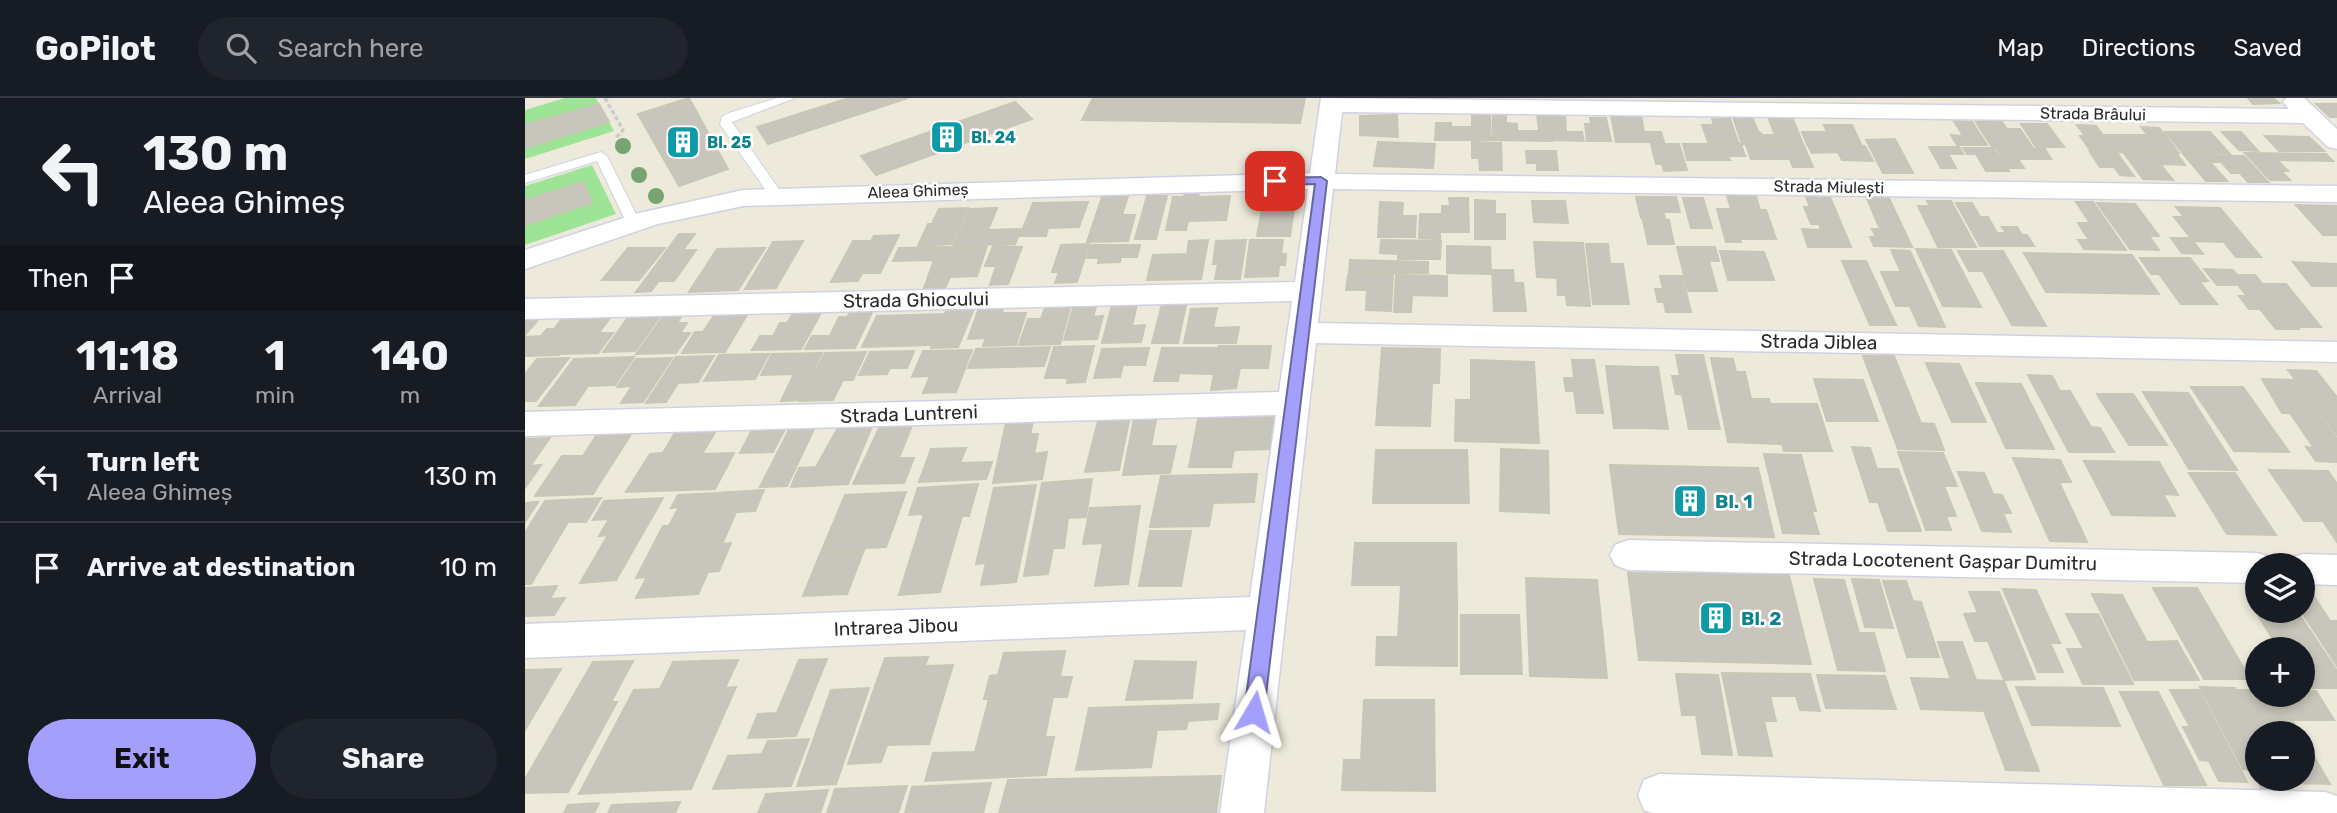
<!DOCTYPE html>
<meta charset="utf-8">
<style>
body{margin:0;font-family:Rubik,sans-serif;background:#20242c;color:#f1f3f6;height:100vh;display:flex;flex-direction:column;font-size:26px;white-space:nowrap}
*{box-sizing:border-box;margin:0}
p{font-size:23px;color:#9ea1a6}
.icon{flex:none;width:38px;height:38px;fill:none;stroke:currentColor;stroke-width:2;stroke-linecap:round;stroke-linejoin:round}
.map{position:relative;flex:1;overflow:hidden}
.details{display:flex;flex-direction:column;background:#171b24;width:525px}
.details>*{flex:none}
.banner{background:#171b24;color:#f1f3f6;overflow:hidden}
.controls{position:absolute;left:1720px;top:455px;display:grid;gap:14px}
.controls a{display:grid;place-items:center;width:70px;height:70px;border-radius:50%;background:#171b24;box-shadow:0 4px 10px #0003;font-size:35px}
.pin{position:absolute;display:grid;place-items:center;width:60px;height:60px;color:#fff;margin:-30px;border-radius:14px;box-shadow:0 4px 10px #0006}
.me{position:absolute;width:77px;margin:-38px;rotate:7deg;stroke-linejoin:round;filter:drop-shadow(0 0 5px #0008)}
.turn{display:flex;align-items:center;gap:24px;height:147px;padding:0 28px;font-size:32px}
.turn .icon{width:91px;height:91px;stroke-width:2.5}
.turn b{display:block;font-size:49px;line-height:60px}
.then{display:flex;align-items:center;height:66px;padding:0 28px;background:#0003;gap:14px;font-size:26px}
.eta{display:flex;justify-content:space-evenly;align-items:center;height:119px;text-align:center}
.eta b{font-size:42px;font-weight:700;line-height:49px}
.button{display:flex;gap:14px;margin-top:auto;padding:14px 28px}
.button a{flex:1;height:80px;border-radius:42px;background:#a49ffa;color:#111;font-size:28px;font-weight:700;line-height:80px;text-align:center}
.button a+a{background:#20242c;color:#f1f3f6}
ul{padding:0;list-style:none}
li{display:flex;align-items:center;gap:21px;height:91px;padding:0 28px;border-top:2px solid #363941}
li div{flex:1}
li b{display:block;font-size:26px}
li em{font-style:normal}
header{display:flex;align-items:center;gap:42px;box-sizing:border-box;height:98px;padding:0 35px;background:#171b24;border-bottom:2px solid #363941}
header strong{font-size:33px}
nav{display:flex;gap:38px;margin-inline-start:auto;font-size:24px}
.search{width:490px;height:63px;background:#20242c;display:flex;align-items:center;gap:18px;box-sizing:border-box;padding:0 24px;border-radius:38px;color:#9ea1a6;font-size:26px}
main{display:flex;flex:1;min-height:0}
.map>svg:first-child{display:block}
</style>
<header>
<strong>GoPilot</strong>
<div class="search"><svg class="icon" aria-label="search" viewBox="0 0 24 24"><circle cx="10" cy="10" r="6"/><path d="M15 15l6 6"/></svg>Search here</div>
<nav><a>Map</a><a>Directions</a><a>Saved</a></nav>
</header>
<main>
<section class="details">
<div class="banner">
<div class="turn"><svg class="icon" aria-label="left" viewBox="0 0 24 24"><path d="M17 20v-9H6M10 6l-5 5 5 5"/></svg><div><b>130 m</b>Aleea Ghimeș</div></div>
<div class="then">Then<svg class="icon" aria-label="arrive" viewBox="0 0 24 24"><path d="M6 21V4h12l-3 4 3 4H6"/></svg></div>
</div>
<div class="eta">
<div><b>11:18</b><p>Arrival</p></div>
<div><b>1</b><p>min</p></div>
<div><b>140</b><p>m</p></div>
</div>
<ul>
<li><svg class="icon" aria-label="left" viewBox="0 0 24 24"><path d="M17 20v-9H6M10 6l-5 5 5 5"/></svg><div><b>Turn left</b><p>Aleea Ghimeș</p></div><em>130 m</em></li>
<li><svg class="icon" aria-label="arrive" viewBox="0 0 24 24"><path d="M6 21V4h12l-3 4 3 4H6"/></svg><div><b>Arrive at destination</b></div><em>10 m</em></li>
</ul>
<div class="button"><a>Exit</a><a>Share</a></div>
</section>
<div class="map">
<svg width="1812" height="715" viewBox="0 0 1812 715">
<rect width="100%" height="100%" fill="#edeadc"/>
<!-- green -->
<path fill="#9ee497" d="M40,0H71L74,6L0,27V12Z
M84,24L89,33L0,61V50Z
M67,67L91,116L0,147V127L67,105L0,102V88Z"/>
<!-- building -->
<path fill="#c8c6bc" stroke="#c8c6b6" stroke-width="2" d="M164,0L203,71L154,88L113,16Z
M324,0H383L243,46L232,29Z
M568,0H780L775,25L557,22Z
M1723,0H1748L1754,5L1728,6Z
M490,4L507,21L351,77L336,58Z
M74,6L84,24L0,50V27Z
M1791,6H1812V19H1805Z
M947,16H965L966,42H910L911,25H926V29H947Z
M1012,16H1025L1027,43L968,42V17H981V25L992,26V33H1014Z
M1026,16H1040L1041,34H1057L1059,43L1028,42Z
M872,17L873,39L835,37V18Z
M1086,17H1116L1119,34H1136L1139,44H1091Z
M1208,19H1227L1233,33L1238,37H1250L1243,19H1267L1278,46H1217Z
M1065,20H1081L1086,43H1062L1060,26H1066Z
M1187,21H1205L1213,44H1183L1177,27H1189Z
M1429,23L1447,24L1462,47H1432L1426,37L1438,38Z
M1451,24H1477L1482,31H1495L1508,50L1467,49Z
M1496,26H1522L1539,49H1511Z
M1299,27H1327L1336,46H1282L1277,34H1302Z
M1552,27L1571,28L1590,53L1565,52L1555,38H1560Z
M1616,29L1634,30L1654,55L1593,54L1580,37H1623Z
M1640,34H1685L1705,56L1658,55Z
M1697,34H1716L1733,53L1714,52Z
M1740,38L1784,39L1799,53H1754Z
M1370,41L1388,75H1358L1341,42Z
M853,44L910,46L908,70L849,68Z
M947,44L976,45L977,72H955L954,60H947Z
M1126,46H1154L1162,72L1139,73L1137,66H1131Z
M1158,46H1216L1220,58H1203L1205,62H1162Z
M1221,47L1279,48L1288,69H1268L1265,61H1226Z
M1283,48H1340L1348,63L1317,62L1313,54L1287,55Z
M1404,49H1434L1438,56H1423L1431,70H1416Z
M1438,50H1469L1484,73H1461L1451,56H1442Z
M1472,50L1520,51L1526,61H1493L1499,70H1484Z
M1001,53H1031L1033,72H1012V65H1002Z
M1565,54L1592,55L1609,78L1595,77L1589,69H1575Z
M1599,55L1652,56L1660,67L1635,66L1648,82L1618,81Z
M1720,55L1801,56L1808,63L1752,62L1763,73H1756L1765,82H1745Z
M1659,57H1688L1694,64H1665Z
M1691,58H1719L1743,84H1723L1715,75H1706Z
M1666,65H1686L1702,83H1681Z
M58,84L67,105L0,127V102Z
M741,91H772L765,138H732Z
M660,93H674L673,99L705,98L701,122L663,123L661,132H641L648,99H659Z
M604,95L597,117H610L603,143L562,144L578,96Z
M622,98H642L631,141H610Z
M1202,98H1231L1235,112H1241L1251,141H1215L1216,144H1201L1192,111H1206Z
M1341,98H1363L1387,149L1349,148L1345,139H1351L1347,131H1355Z
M1111,99H1151L1155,114H1138L1140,120H1116Z
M1281,99H1305L1326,149H1283L1277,131L1296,132L1294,126H1286L1279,109H1285Z
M924,100H943L944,134H917V108H925Z
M1158,100H1178L1187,130H1166Z
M950,102L970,103V116H980V141H950Z
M1007,103H1040L1043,125L1009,124Z
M1402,103H1426L1451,149H1413L1393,108H1405Z
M563,104L554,129L523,130L521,138H495L508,105Z
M855,104L878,105L877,118H891L890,139H853Z
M1551,104H1568L1601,152L1559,151L1553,142H1564L1553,125H1565Z
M1431,105H1447L1455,119H1463L1472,135H1481L1477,129H1492L1497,137H1502L1509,148H1455Z
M1572,105L1610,106L1634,138H1624L1634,152L1605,151Z
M1771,107L1812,108V137H1798Z
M1651,109L1695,110L1736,159H1711L1699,144L1668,143L1678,156L1657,155L1646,140H1666L1649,119H1659Z
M443,110L427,146L393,148L403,126H407L414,111Z
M472,110L463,132L496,131L490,146L429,147L445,111Z
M895,116H915V141L894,140Z
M1118,122H1144L1149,146H1123Z
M154,136H170L158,152H171L149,183H134L126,193L111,194Z
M374,137L355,175H337L333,183L306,184L328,143H346L349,138Z
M683,142L676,181L622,182L628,157L662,156L664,143Z
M721,142L715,181H690L693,166H688L691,143Z
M725,142H758L756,156H761L760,167H754L753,178L720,179Z
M856,142L916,143L915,161H873V156L855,155Z
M278,143L251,190L220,191L248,144Z
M1009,144L1058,145L1065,208L1042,207L1041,197H1033L1032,180L1012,179Z
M564,146L552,184L530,185L534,174H527L536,147Z
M1061,146H1083L1085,166H1098L1104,206H1068Z
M566,147H615L612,159H596L595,164L573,165L574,160H562Z
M462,148L452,178L425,179L420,190H399L409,162L368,163L374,150Z
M468,148L497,149L483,186L465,187L471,168H460Z
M922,148L965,149L966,176L922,175Z
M1152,149H1190L1194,163H1184L1192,193H1163Z
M103,150H140L114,182H77Z
M240,150L213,192L164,194L192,151Z
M1391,151L1426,152L1456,209L1418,208Z
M1366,152L1385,153L1420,229L1394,228L1385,208H1371L1356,174H1376Z
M1195,153L1239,154L1249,182H1203Z
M1433,153H1478L1521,228L1487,227L1458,173H1444Z
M1499,155L1607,157L1634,196L1521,194Z
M1615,160H1665L1683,183L1675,184L1692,206H1656L1634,176H1626Z
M825,162L903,164V175H824Z
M1317,163H1341L1371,227H1345Z
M1768,164L1812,166V188H1787Z
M1679,171L1708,172L1712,177H1730L1774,231H1751L1735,211H1724L1714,198H1722L1713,187H1692Z
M967,172H988L989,185H998L1001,213H969Z
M823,177H868L866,213L841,212L842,192H821Z
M871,177L922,178V198L887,197L886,214H869Z
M1135,178H1157L1166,214H1141L1139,204H1133L1130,191H1138Z
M1740,186H1761L1796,229H1774Z
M638,202H662L653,245H627Z
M547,203L535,246L494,247L503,221H516L522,204Z
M550,203H565L563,209H571L568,219L578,218L572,241L539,242Z
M424,206H451L433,249L406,250Z
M479,206L477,215H501L491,247L458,248L461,240L443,241L455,207Z
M612,206L607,228L620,227L616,244L577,245L587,207Z
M226,210L200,254L157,255L170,234H178L188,219H194L199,211Z
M692,210L688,230L714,229L711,245H659L666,211Z
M348,212L330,250L280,251L287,238H305L314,219H322L326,213Z
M90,213L74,235H88L73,255L37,256L69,214Z
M297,213L276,251L227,252L235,238H248L255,225H262L269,214Z
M42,214H67L34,257L0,258V239L16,238L22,231H29Z
M18,216L0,237V217Z
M418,216L405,247L337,249L352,218Z
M136,217L110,253L78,254L104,218Z
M156,219L152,225H162L155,235H165L151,255L111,256L137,220Z
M569,248L560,284L542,285L543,280H520L529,249Z
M694,248H746L743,270H715L711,290L686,292Z
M525,249L519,268L443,270L451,251Z
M624,250L620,267H598L595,279L569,280L577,251Z
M637,250H692L687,276L654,275L653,283H629Z
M857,250L915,251L914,285H907L905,328L851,327Z
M447,252L431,294L398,295L405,278L387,279L398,253Z
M389,253L382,270H365L362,276L334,277L345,254Z
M341,254L328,282H318L308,302L275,303L300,255Z
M297,255L274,302L256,303L269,276L236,277L247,256Z
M244,256L230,281L179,283L194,257Z
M1151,257H1178L1195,331H1164L1157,296H1151L1147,278H1155Z
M189,258L173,284L153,285L141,304L121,305L151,259Z
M1338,258H1369L1396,325L1409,326L1419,352L1373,351Z
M109,259L90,287L63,288L50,307L14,308L49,261Z
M44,260L11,303H0V276L12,261Z
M147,260L118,304L96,305L107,288L92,289L111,261Z
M1186,260L1208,261L1211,274H1220L1226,301H1244L1255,346L1203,344Z
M946,262L1009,264L1014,345L930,343L931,302H946Z
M1047,262H1069L1078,315H1052L1049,293H1041L1039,280H1049Z
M1401,265L1434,266L1461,324H1427Z
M1081,268L1112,269L1121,330H1089Z
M1112,269H1133L1143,331L1121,330Z
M1763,272L1791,273L1812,299V337Z
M1503,277L1527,278L1535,293H1545L1566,329L1575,330L1589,354H1544Z
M1289,281L1338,282L1353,323H1302Z
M1737,281L1768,282L1812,341V364L1791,363L1781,349L1789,350L1765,315H1757Z
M1451,285L1496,286L1529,351L1481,350Z
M1666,289H1718L1764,354L1709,353Z
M1618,294L1663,295L1712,372L1664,371Z
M1572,296H1608L1642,347H1604Z
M1246,306H1292L1307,353H1259Z
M751,315L746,351L709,352L706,369H664L674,316Z
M605,318L594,372L560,374L574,319Z
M509,319L505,336H513L509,356L522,354L517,381L468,385L482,320Z
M609,321L631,322L626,348H651L645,375L598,377Z
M388,325L374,360H389L379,385L328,386L356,326Z
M348,326L323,386L266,389L274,370L291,369L314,328Z
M290,329L262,388L235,389L265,330Z
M192,331L177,356L209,355L190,391L101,394L125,356L138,355L151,333Z
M260,331L248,354L215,355L227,332Z
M108,333L68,396L10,398L37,358H58L73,335Z
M25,340L5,368L16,367L0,390V341Z
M1327,349L1345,350L1352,371H1373L1396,433H1363L1353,404H1345Z
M441,350L435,365L467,364L461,381L394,384L406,351Z
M976,351L1023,353L1024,415L975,413Z
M851,352H942L944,405H848Z
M1373,354L1418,355L1432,388H1419L1431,418H1421L1426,432H1401Z
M1239,356L1276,357L1291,413H1287L1294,436L1258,435Z
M1488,360L1535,362L1546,384H1534L1562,444L1525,443Z
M1559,363L1634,364L1653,397L1638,396L1650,418L1587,417Z
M1085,367L1233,370L1249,439L1094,436Z
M1744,372L1803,373L1812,386V423H1779Z
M1433,374L1459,375L1468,396L1477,397L1486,415H1478L1486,434L1457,433Z
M1664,375H1710L1751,437L1702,436Z
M732,376L729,404L688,405L684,428L625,429L636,378Z
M567,381L561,419L543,420L539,450H528L523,476L499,478L517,385Z
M453,386L444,418H437L415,494L374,497L399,416L384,417L393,390Z
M511,387L491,484L456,487L461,465L451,466L469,390Z
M239,392L230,413L211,414L197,446L206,445L194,473L183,474L173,496L142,498L191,395Z
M381,394L361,449L297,452L320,397Z
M191,395L142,498L111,500L122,479L111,480L138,428H144L154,409L146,410L153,397Z
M76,400L61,424H43L6,486H0V435L20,403Z
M138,400L91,482L55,485L83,437L74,438L84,421L68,422L79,403Z
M13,404L0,424V405Z
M615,408L603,486L570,488L578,445L558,446L565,410Z
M1798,423H1812V444Z
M625,433H666L656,488H614Z
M830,445H931L932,508L875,507L876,487H827Z
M339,452L322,496L278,498L296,454Z
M1103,475L1264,477L1286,566L1114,562Z
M1001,480L1072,482L1082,580L1005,578Z
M1289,481L1319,482L1334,535H1349L1360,573L1313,572Z
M1327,481L1354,482L1368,530L1340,529Z
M1358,483H1381L1388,503L1396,504L1414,559H1382Z
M32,488L25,501L40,500L29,517L0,518V490Z
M1628,490H1672L1725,581H1679Z
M1478,491L1511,492L1535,545H1525L1538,574H1513Z
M1444,494H1474L1510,581L1479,582L1463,543H1450L1439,516L1453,515Z
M1567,496L1597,497L1622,544L1652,543L1674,582H1609Z
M1778,496L1788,497L1805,523H1812V568L1776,513Z
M1723,501H1732V513H1772L1812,573V590H1779L1778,551H1754Z
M875,507L932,508V568L851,567L852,539H873Z
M1541,516H1573L1608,586H1558L1542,551H1559Z
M936,517H994L997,576H936Z
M1413,544H1437L1451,582H1426Z
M540,553L535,579H547L542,599H528L520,639H529L521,677L400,683L408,655L450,654L464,601H459L465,578L473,577L479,555Z
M403,559L400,568L428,567L404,646L362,647L356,664L323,666L360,560Z
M302,561L271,638L223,640L233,616L252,615L274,562Z
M213,562L200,590L211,589L166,691L115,693L176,563Z
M108,563L86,604H92L43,694L0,695V681L68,564Z
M176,563L115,693L54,696L109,592L135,591L148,564Z
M610,563L671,564L667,600L601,602Z
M36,571L0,632V572Z
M1197,575L1285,576L1295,613L1275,612L1271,598H1245L1251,623H1239L1247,658L1214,657Z
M1151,576L1193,577L1207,657L1177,656L1171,617H1157Z
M1292,577L1360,578L1371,611L1301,610Z
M1386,580L1479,583L1514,673L1481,672L1459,613L1396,611Z
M1491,589L1578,590L1595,628L1507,627Z
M1675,589L1710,590L1734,635L1732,681H1759L1767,695L1738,694L1727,672L1718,671Z
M344,590L311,686L272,688L306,592Z
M1645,592H1674L1722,684L1694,683L1684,663L1675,662L1658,629H1665Z
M1712,592H1732V597H1778V593H1791L1809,622H1767L1775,635H1736Z
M1595,594H1633L1681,687H1639Z
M839,602H909L910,693L817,692L819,662H836Z
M694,606L692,621L663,623L661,631L632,632L626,669L551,672L564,610Z
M1778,640L1805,686L1764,685L1762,681H1778Z
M284,641L266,688L188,691L203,658L237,656L243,643Z
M696,678L691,715H474L483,682Z
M466,685L458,715H380L387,689Z
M382,688L373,715H302L310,691Z
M303,692L295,715H233L241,696Z
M155,704L150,715H83L87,707Z
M74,705L69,715H39L43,707Z"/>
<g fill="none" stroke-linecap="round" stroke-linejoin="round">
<!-- service casing -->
<g stroke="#d2d1e3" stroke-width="2">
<path id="service" d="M252,0H270L207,24L258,97L251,101L246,100L195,26L197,19L204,15Z
M76,54L82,58L115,124L113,127H103L101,124L72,63L0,85V77Z"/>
</g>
<!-- minor casing -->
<g stroke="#d2d1e3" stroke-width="3">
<path id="minor" d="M796,0L1764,11L1758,4L1761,0H1779L1812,31V51L1803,49L1778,25L817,14L810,76L1812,88V104L808,91L793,225L1812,244V264L791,245L739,715H695L721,532L0,560V526L725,499L751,317L0,338V314L754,294L767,203L0,221V201L770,184L783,91L218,108L133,126L0,171V152L114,115L218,92L785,75Z
M1103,442L1732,455L1745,459L1749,467H1732V485L1103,472L1090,467L1085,457L1090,447Z
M1778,456L1812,457V487L1778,486V467H1762L1765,460Z
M1134,676L1800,694L1812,698V715H1127L1119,712L1113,697L1119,682Z"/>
</g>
<!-- path -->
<path stroke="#ccc" stroke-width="3.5" stroke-dasharray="4.5 2.5" stroke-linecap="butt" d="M80,0L98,32L90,41"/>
<!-- service -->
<use href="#service" fill="#fff" fill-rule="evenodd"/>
<!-- minor -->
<use href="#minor" fill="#fff" fill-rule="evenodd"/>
</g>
<!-- trees -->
<g fill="#78a372">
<circle cx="98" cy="48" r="8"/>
<circle cx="114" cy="77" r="8"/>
<circle cx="131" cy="98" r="8"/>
</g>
<!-- route -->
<path fill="#a49ffa" stroke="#6b67a2" stroke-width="2" d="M796,79L802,83L739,614L736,620L729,623L722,620L719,614L790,86L750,87L744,83L750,80Z"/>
<!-- icons -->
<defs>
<g id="building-square" transform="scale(1.75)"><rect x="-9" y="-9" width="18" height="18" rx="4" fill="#0f9aa8" stroke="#fff"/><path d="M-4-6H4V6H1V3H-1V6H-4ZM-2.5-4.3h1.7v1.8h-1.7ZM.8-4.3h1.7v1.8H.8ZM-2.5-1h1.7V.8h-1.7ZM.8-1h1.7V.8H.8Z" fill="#fff"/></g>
</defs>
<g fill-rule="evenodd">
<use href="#building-square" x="422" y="39"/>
<use href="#building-square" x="158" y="44"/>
<use href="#building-square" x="1165" y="403"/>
<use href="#building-square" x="1191" y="520"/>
</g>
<g text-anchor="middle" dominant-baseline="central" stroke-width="5" stroke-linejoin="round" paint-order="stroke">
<!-- far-street labels -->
<g font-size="16" fill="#2a2a2a" stroke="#fff">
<text transform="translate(1568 16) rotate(1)">Strada Brâului</text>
<text transform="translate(1304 89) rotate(1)">Strada Miulești</text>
<text transform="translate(393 93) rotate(-2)">Aleea Ghimeș</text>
</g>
<!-- far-culture labels -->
<g font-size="16" font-weight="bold" fill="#0d838f" stroke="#fff" text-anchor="start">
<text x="446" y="39">Bl. 24</text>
<text x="182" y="44">Bl. 25</text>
</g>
<!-- street labels -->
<g font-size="19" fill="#2a2a2a" stroke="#fff">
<text transform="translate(391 202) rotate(-1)">Strada Ghiocului</text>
<text transform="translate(1294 244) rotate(1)">Strada Jiblea</text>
<text transform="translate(384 316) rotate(-2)">Strada Luntreni</text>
<text transform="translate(1418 463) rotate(1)">Strada Locotenent Gașpar Dumitru</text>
<text transform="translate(371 529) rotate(-2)">Intrarea Jibou</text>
</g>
<!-- culture labels -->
<g font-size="19" font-weight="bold" fill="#0d838f" stroke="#fff" text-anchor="start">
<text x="1190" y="403">Bl. 1</text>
<text x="1216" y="520">Bl. 2</text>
</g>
</g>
</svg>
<div class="controls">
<a><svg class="icon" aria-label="layers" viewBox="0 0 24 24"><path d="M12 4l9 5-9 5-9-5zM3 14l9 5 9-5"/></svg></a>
<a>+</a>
<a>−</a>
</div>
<div class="pin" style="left:750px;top:83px;background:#d93025"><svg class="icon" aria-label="arrive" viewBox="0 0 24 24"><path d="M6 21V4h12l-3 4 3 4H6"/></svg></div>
<svg class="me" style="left:729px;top:614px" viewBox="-20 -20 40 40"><path d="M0-17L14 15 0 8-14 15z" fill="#a49ffa" stroke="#fff" stroke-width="4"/></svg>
</div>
</main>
